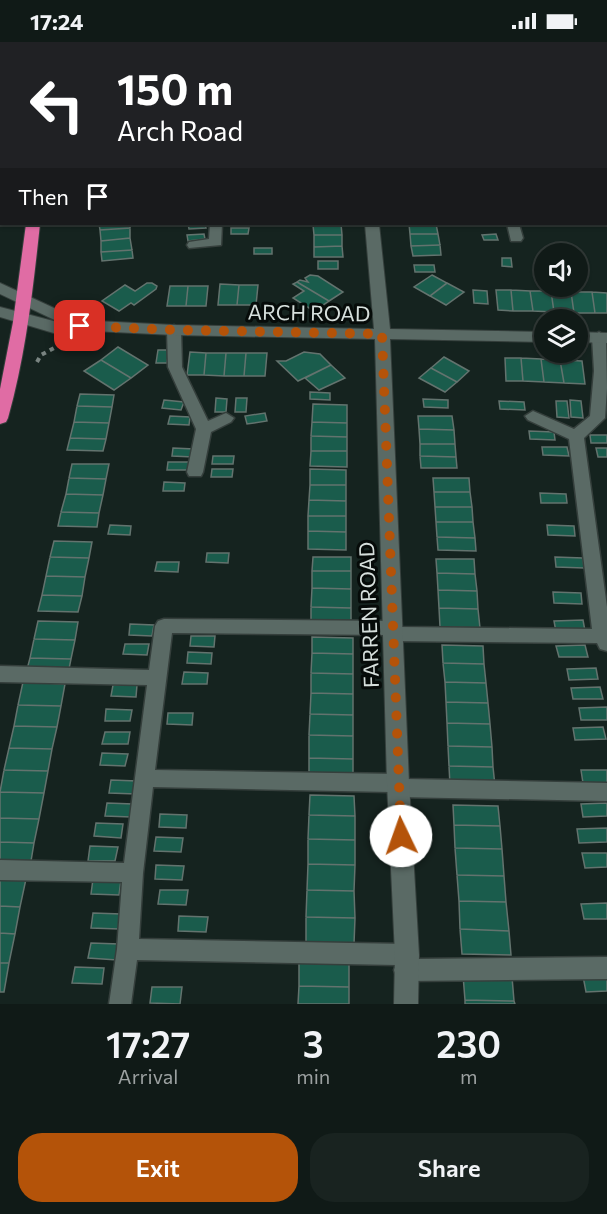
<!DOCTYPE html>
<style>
body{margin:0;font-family:Commissioner,sans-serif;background:#192320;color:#f1f3f6;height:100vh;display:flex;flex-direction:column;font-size:22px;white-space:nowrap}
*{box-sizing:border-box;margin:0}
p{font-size:20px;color:#9ca1a1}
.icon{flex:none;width:33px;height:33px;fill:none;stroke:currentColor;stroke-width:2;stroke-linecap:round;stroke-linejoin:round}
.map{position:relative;height:962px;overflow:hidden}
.panel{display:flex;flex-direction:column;background:#101a17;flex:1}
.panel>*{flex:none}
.hud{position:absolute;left:0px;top:0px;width:608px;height:183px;box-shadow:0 2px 4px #0004,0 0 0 2px #303836;background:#202124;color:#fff;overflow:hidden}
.fabs{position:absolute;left:534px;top:201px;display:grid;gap:12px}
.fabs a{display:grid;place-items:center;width:54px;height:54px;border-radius:50%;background:#101a17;box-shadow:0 2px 4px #0004,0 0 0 2px #303836;font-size:30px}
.pin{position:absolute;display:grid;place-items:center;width:51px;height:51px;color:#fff;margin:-26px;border-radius:12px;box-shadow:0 3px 9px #0006}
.me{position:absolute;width:66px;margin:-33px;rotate:357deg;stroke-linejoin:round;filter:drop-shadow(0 0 4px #0008)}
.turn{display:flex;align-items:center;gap:21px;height:126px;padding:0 18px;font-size:27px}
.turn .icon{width:78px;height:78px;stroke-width:2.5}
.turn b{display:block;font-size:42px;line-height:51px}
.then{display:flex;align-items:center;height:57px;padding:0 18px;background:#0003;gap:12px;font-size:22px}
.eta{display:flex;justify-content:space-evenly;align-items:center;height:102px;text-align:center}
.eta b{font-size:36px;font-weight:600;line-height:42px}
.primary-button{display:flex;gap:12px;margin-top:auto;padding:12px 18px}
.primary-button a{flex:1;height:69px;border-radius:24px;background:#b45309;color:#fff;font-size:24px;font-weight:600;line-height:69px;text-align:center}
.primary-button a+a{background:#192320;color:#f1f3f6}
.status{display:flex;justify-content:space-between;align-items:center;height:42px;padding:0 30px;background:#101a17;direction:ltr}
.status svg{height:16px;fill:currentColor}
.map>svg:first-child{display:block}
</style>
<div class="status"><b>17:24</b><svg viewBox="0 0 49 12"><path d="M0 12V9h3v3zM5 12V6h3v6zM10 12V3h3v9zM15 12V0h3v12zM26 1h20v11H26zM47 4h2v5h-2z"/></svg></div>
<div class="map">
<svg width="607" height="962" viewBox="0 0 607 962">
<rect width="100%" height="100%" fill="#15231f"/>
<!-- green -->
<path fill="#682948" d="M490,0H607V177L606,2Z"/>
<!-- building -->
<path fill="#1a5c4c" stroke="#63736e" stroke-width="1.5" d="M99,182H129L130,186L100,188Z
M188,182H205L206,186L189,187Z
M341,182L342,193H314L313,183Z
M409,182H436L438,192H410Z
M130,186V196L101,199L100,188Z
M231,186H249L248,192H231Z
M204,192L205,197L188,199L187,193Z
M410,192H438L440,203L411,204Z
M496,192L498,198H484L482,193Z
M314,193H342V204L314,205Z
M130,196L132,208L101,210V199Z
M440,203L441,213L413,214L411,204Z
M342,204L343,215H314V205Z
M254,206H272V212H254Z
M132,208L133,216L102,219L101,210Z
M502,216H511L512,225L502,224Z
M318,219H338V227H318Z
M414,223H434L435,230H415Z
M310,233L318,234L343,250L329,259L297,240L300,238L308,240L305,236Z
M432,233L447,241L430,254L414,245Z
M297,240L329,259L314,269L293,256L304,249L293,242Z
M147,241H152L157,244L156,247L134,263L131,261L119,269L102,259L125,243L135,249Z
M447,241L464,250L446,263L430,254Z
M220,242L239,243L237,263H218Z
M239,243H258L256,263H237Z
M170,244H188L186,264H167Z
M188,244H208L206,264H186Z
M473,248L487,249L488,262L474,261Z
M496,248H511L513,269L498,268Z
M511,248L530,249L533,269H513Z
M530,249H551L554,270L533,269Z
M551,249L571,250L574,271L554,270Z
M571,250H592L595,271H574Z
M592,250L607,251V271H595Z
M118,305L148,323L131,336L101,318Z
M158,308H169L167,321H156Z
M190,310L206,311L204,333H187Z
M304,310L320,312L331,323L298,339L277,319H286Z
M206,311H226L224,334L204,333Z
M226,311H246L244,334H224Z
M246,311H267L265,334H244Z
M444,315L469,329L457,340L431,326Z
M505,316H521L523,339H506Z
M521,316L541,317L544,340L523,339Z
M541,317L560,318L564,341L544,340Z
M101,318L131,336L114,348L84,329Z
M560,318L582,319L585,342L564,341Z
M331,323L345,336L319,348L305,336Z
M431,326L457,340L445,350L419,336Z
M310,350L330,351V358L310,357Z
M80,352L114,353L112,365L77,364Z
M216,356L227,357L226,370H215Z
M236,356H247L246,370H235Z
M423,357L448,358V366L424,365Z
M164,358L184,360L181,368L162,366Z
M570,358L581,359L583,376L571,375Z
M499,359L524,360L525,368L500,367Z
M556,359H567L569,376L557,375Z
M313,362L347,363V381L312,380Z
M77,364L112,365L109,381L74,380Z
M265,371L267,379L247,382L245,374Z
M170,374L190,375L189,383L168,382Z
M418,374H452L454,388L419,387Z
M74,380L109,381L106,397L70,396Z
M312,380L347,381V395L311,394Z
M419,387L454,388L455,402H420Z
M529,389L554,390L555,398L530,397Z
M590,393H607V401H591Z
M311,394L347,395V409H311Z
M70,396L106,397L103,409L67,408Z
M420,402H455L456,415L420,414Z
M542,405H567L569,414L543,413Z
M173,406L194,407L193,415L172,414Z
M596,406H607V415H598Z
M311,409H347V425L310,424Z
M213,414H234L233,422H212Z
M420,414L456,415L457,426H421Z
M168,420H189L188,428H167Z
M72,422H109L106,437L69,436Z
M212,427H233L232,435H211Z
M310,427L346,428V443H310Z
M69,436L106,437L103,453L66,452Z
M433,436H469L470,450H434Z
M164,440L185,441L184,449H163Z
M310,443H346V459L309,458Z
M434,450H470L472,465H435Z
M540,451L566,452L567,461H541Z
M66,452L103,453L99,471L61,470Z
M309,458L346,459V474H308Z
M435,465H472L473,480H436Z
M61,470L99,471L97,485L58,484Z
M308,474H346V490L308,489Z
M436,480H473L475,496L437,495Z
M110,483L131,484L130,493L108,492Z
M547,483L574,484L575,494L548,493Z
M308,489L346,490V508L308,507Z
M437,495L475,496L476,509L438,508Z
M54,499L92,500L89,516L50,515Z
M207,511H229L228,521L206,520Z
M50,515L89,516L85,535L46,534Z
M313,515H351V529H312Z
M555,515L583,516L584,526L556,525Z
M436,517H474L475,532L437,531Z
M157,520H179L178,530L155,529Z
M312,529H351V547L312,546Z
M437,531L475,532L477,549L438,548Z
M46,534L85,535L82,554L42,553Z
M312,546L351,547V566L311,565Z
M438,548L477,549L478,567L439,566Z
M553,550L581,551L582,562L554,561Z
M42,553L82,554L78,570L38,569Z
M311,565L351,566V584L311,583Z
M439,566L478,567L480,586L440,585Z
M583,578L585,589L556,590L554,579Z
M38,579L78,580L75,598L34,597Z
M130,582L154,583L152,594L129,593Z
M191,594H215L214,605L190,604Z
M312,595L353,596V612L312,611Z
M34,597L75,598L71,617L30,616Z
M125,602H149L147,613L123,612Z
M442,603L483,604L484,622L443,621Z
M585,603L588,615H559L556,604Z
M188,610L212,611L211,622L187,621Z
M312,611L353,612V632L311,631Z
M30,616L71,617L68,632L26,631Z
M443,621L484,622L486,641L445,640Z
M596,626L598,637L569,638L567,627Z
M184,630L208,631L207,642H182Z
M311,631L353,632V652L311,651Z
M23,640L65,642L61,664L18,663Z
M445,640L486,641L488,661L446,660Z
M113,643H137L136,655L111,654Z
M600,645L603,657H573L571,646Z
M311,651L353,652V673L310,672Z
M446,660L488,661L490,682L447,681Z
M18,663L61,664L57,685L14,684Z
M607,665V678H581L579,666Z
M106,667L132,668L130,679H105Z
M168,671H193L192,683L167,682Z
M310,672L353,673V694L309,693Z
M447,681L490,682L492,705L448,704Z
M14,684L57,685L52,707L9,706Z
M603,685L606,697L575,698L573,686Z
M105,690H130L128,702H102Z
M309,693L353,694V717L309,716Z
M448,704L492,705L493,725L449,724Z
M9,706L52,707L48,729L4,728Z
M102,711L128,712L125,724L100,723Z
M309,716L353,717V738H309Z
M449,724L493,725L495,744L450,743Z
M4,728L48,729L44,751L0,750Z
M581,728H607V741H583Z
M111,738L137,739L136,752L109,751Z
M0,750L44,751L39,777L0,776Z
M310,753L354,754L355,774L309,773Z
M107,761L133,762L131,775L105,774Z
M607,761V774L583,775L581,762Z
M453,763L498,764L500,784L454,783Z
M160,772L187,773L186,786L159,785Z
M309,773L355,774V798L308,797Z
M0,776L39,777L34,801L0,800Z
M96,781L123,782L121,796L94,794Z
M454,783L500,784L502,807L455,806Z
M607,786V800L579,801L577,787Z
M156,795L183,796L181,810L154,809Z
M308,797L355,798V823L308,822Z
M0,800L34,801L30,825L0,824Z
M90,804L118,805L115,819H88Z
M455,806L502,807L504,834L457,833Z
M582,811H607V825L585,826Z
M308,822L355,823L354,849L307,848Z
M156,823L184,824L182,838L155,837Z
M457,833L504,834L506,860L459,859Z
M0,836L26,837L20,865L0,864Z
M93,837L121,838L119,853L91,852Z
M160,848H188L186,863L158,862Z
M307,848L354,849L355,876L306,875Z
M459,859L506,860L509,889L460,887Z
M607,861V877H584L581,862Z
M0,864L20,865L15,892L0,891Z
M93,871L121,872L119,887L91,886Z
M179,874L208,875L206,890L178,889Z
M306,875L355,876L354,902L306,901Z
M460,887L509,889L511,913L462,912Z
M0,891L15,892L9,921H0Z
M91,901L119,902L117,918L88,916Z
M299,920L349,921V945L299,944Z
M0,921H9L4,950H0Z
M75,925L104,926L102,942L72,941Z
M463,933L512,935L514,959L465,958Z
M607,933V949L586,950L583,934Z
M299,944L349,945V962H298Z
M152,945H182L180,962L150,961Z
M465,958L514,959L515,962H465Z"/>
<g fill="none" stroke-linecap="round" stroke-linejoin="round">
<!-- lane casing -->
<g stroke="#353f3c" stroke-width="3">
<path id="lane" d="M216,0H226V2H216Z
M483,0H493V2H483Z
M0,49H2V55H0Z
M606,166H607V174H606Z
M210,182H222L221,203L189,206L187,203L189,200L209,197Z
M507,182H519L523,196L521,199H511Z
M174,283L181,288L182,325L208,379L226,371L234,376L231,380L211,390L203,430L201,434H189L187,430L196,387L168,325L167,288Z
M599,290L606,295L607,346L605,376L584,396L607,565V609L600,607L597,601L393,599L387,597L385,593L172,591L155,728L398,732L406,737L607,741V759L398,755L390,750L153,745L143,831L139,897L407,902L415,906L418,913L416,917L607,915V937L405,939L397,936L394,928L396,923L137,918L131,962H109L117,907L122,840L0,838V818L124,821L147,643L0,640V624L149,628L155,584L158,579L164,577L393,579L399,581L401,585L592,587L569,397L528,378L525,374L533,369L574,387L590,374L594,329L592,295Z"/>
</g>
<!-- street casing -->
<g stroke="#353f3c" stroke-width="2">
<path id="street" d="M348,0H360V2H348Z
M365,182H379L390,287L544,290V300L390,297L409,741L419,913L418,962H394L395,913L387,741L375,297L174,293L73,288L57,292L0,275V265L61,281L0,252V241L69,273L77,278L174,283L374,287Z
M578,290L607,291V301L578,300Z"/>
</g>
<!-- highway casing -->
<g stroke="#353f3c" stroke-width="2">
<path id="highway" d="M21,0H33V2H21Z
M60,0H72L59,2Z
M2,79V94L0,95V80Z
M26,182H40C33,247 26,312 8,376L6,380L0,382V347L13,280Z"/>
</g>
<!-- path -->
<path stroke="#798481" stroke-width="4" stroke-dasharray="4.5 4.5" stroke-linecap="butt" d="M37,320L41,313L54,306"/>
<!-- lane -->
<use href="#lane" fill="#5a6a65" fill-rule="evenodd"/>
<!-- street -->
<use href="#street" fill="#5a6a65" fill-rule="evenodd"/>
<!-- highway -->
<use href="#highway" fill="#e06ca4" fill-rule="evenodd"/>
</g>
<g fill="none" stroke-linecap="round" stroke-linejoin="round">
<!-- route -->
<path stroke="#b45309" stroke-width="10" stroke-dasharray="0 18" d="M80,284L174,288L382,292L401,794"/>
</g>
<g text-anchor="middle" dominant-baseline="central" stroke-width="6" stroke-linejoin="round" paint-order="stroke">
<!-- street labels -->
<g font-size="21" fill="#d6dfdc" stroke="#060b09">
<text transform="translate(309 270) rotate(1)">ARCH ROAD</text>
<text transform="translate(368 573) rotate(-92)">FARREN ROAD</text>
</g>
</g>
</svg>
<div class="fabs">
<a><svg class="icon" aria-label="sound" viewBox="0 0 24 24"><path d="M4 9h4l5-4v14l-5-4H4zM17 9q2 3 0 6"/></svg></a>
<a><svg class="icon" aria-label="layers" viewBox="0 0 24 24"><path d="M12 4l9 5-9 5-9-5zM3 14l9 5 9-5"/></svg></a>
</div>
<div class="pin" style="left:80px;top:284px;background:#d93025"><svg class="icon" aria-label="arrive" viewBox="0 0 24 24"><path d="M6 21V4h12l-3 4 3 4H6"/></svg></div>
<svg class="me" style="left:401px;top:794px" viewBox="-20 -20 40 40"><circle r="19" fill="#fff"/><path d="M0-13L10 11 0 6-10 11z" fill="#b45309"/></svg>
<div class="hud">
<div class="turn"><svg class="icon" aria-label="left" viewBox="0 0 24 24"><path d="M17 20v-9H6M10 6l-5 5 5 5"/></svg><div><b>150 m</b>Arch Road</div></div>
<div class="then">Then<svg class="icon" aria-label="arrive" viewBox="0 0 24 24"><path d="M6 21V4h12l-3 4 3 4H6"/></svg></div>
</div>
</div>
<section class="panel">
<div class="eta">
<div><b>17:27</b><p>Arrival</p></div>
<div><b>3</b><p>min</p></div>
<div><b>230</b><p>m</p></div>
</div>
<div class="primary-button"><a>Exit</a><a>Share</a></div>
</section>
